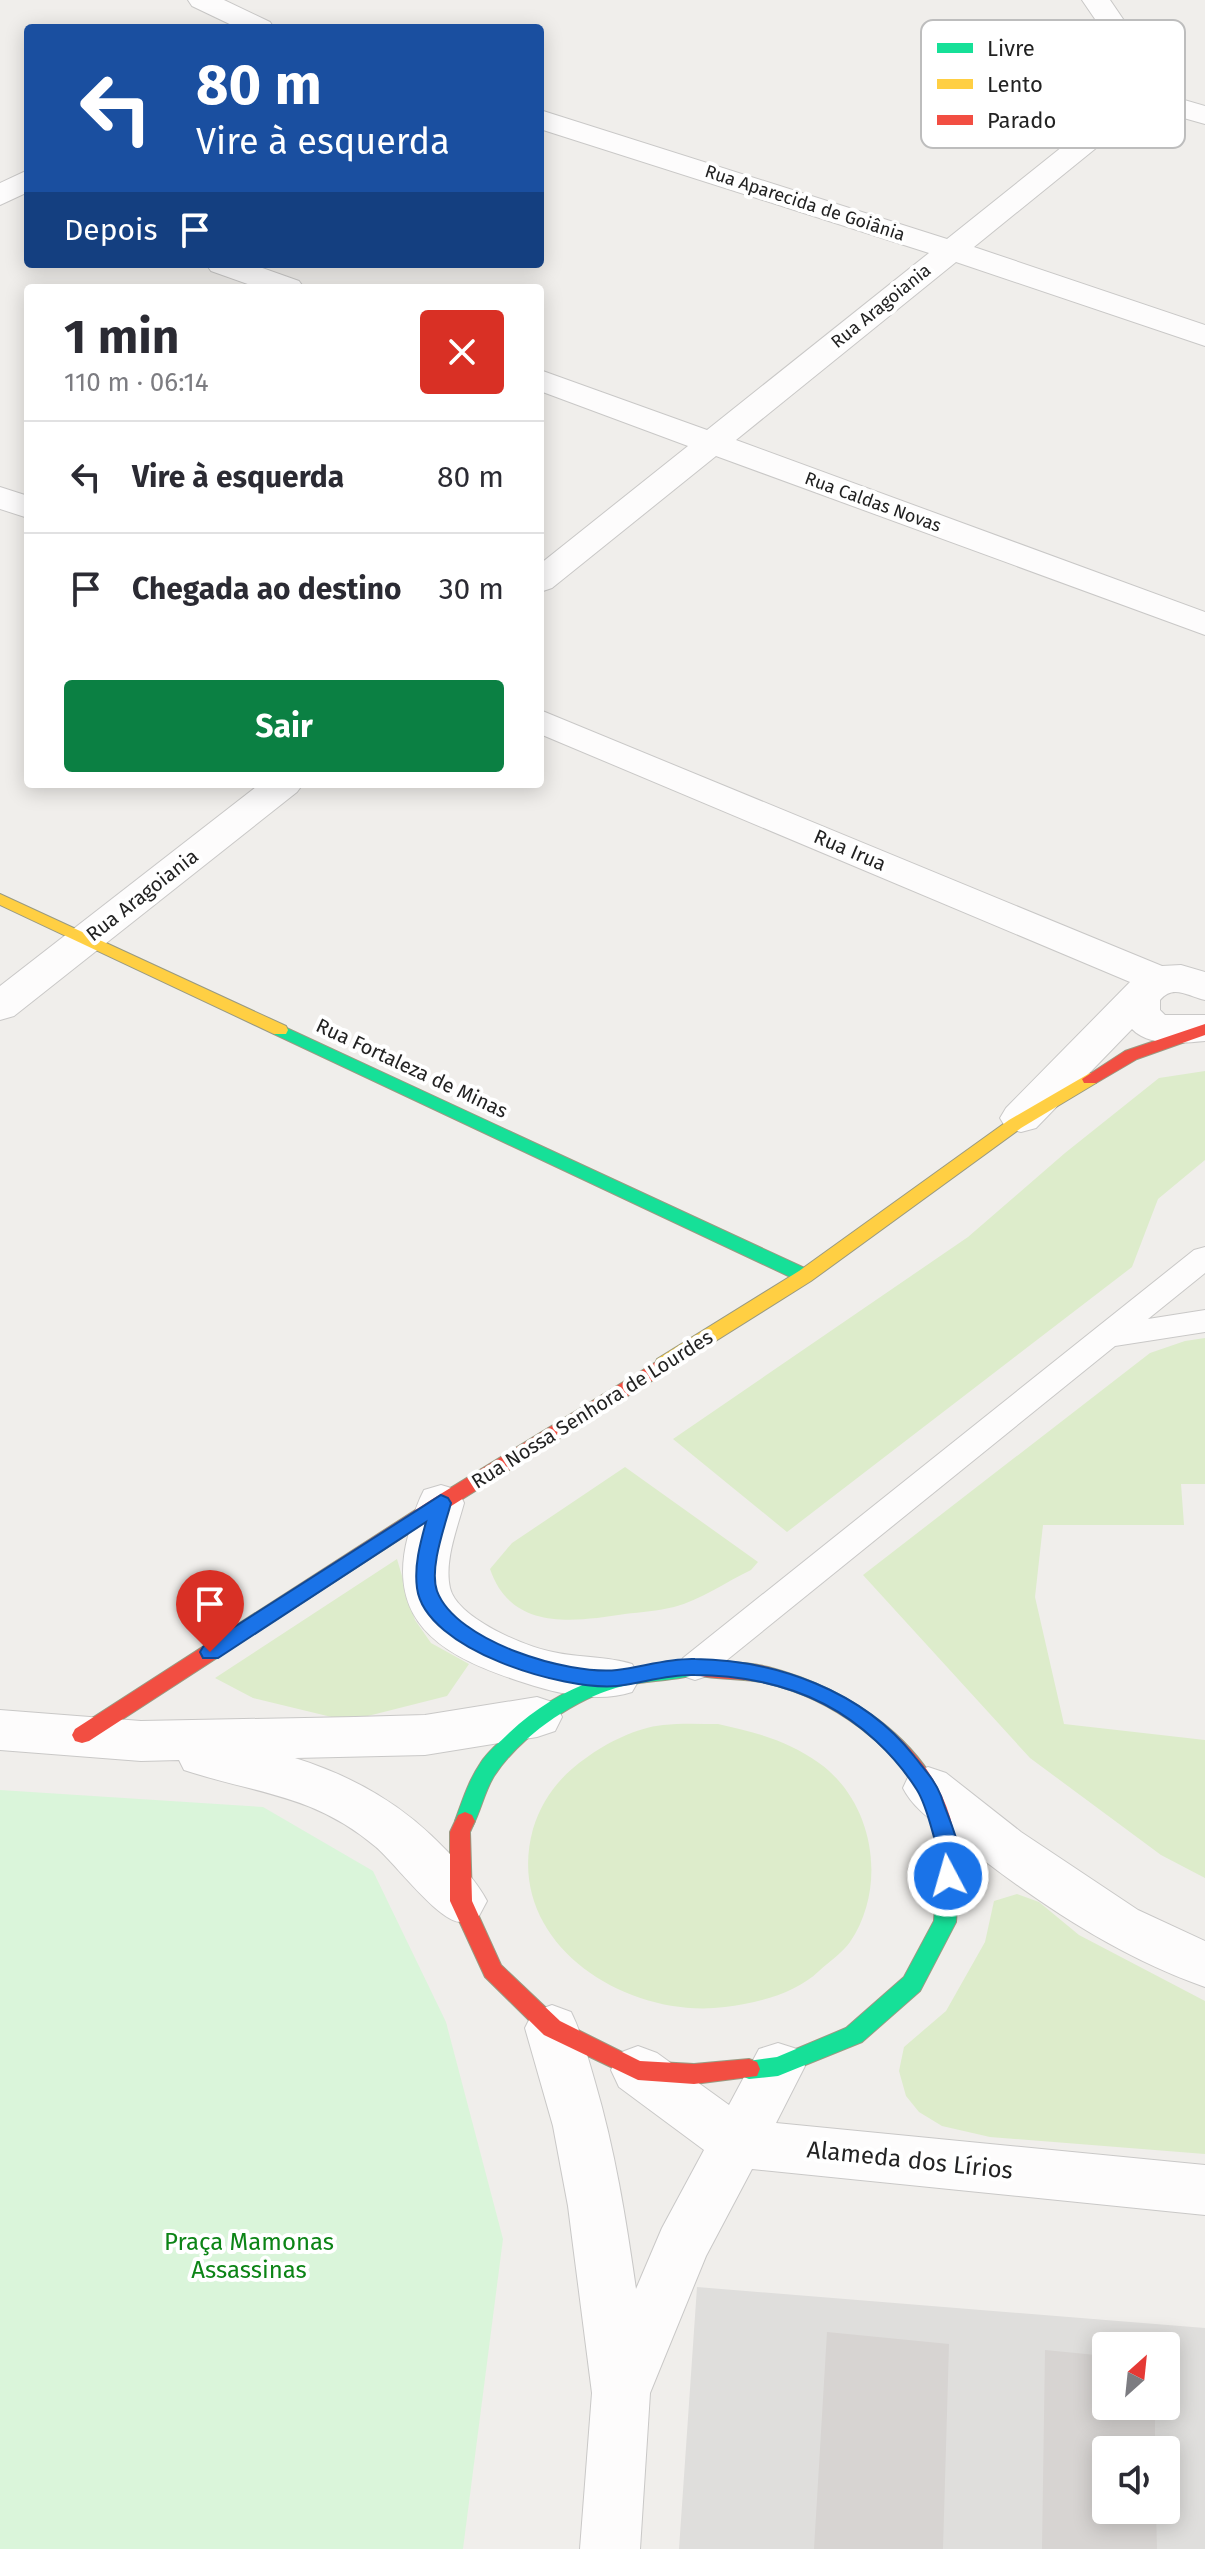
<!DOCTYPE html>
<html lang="pt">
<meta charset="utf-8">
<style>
body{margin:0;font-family:"Fira Sans",sans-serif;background:#f2f2f3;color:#2b2b33;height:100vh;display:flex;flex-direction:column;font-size:30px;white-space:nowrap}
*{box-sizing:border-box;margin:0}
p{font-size:26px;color:#7c7c81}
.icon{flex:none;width:44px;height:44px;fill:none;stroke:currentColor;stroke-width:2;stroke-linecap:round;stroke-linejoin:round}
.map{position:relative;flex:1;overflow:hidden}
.sheet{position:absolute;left:24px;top:284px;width:520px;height:504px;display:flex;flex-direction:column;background:#fff;border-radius:8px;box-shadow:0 4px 20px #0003}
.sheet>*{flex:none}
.hud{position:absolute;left:24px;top:24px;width:520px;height:244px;border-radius:8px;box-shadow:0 4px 20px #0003;background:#1a4fa0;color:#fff;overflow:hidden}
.needle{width:52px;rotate:27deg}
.buttons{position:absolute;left:1092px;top:2332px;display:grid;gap:16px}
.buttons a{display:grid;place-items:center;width:88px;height:88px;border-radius:8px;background:#fff;box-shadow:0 4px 20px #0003;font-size:40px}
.pin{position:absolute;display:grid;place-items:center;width:68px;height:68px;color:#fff;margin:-82px -34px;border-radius:50% 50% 50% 0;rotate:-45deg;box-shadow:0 0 8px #0007}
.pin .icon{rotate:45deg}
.me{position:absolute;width:88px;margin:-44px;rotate:354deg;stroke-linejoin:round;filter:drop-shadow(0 0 6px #0008)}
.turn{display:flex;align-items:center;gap:28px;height:168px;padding:0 40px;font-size:36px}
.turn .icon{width:104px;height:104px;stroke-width:2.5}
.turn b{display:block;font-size:56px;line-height:68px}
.then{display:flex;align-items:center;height:76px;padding:0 40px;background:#0003;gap:16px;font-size:30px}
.round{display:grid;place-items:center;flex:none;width:84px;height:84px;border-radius:8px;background:#f2f2f3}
.overview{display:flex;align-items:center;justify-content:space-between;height:136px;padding:0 40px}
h1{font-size:48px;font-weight:700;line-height:60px}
.cta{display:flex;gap:16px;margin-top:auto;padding:16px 40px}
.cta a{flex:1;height:92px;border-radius:8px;background:#0b8043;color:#fff;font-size:32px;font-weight:700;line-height:92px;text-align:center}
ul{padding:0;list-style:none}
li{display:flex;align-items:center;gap:24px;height:112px;padding:0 40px;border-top:2px solid #e1e1e2}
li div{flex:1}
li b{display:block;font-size:30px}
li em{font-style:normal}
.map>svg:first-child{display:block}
</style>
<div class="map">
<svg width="1205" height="2549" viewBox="0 0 1205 2549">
<rect width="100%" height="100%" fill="#f0eeeb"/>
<!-- residential -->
<path fill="#dfdedc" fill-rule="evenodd" d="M697,2287L1205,2328V2549H679ZM1106,2346H1166V2406H1106ZM1106,2450H1166V2510H1106Z"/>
<!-- grass -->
<path fill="#ddeccb" d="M1205,1071V1160L1158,1199L1132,1267L787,1532L673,1439L968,1237L1065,1153L1159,1078Z
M1205,1338V1484H1181L1184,1525H1043L1035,1597L1064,1724L1205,1740V1878L1161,1855L1030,1758L863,1575L1150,1353L1185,1341Z
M625,1467L758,1562L751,1570C726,1582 700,1600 674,1607C658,1611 641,1612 625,1614C573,1622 511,1631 490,1569L512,1543Z
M397,1559L415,1620L431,1643L469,1664L447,1696L348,1721L253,1698L215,1678Z
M718,1724C754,1732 787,1740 819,1763C874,1802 888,1886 850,1942C843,1952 829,1962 819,1971C795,1994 757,2003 725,2007C624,2020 502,1941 533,1829C542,1799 560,1776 586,1758C608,1742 636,1728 663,1725C681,1723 700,1724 718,1724Z
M1017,1894L1039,1902L1079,1935L1205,2001V2154L990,2137L942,2126L919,2112L906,2096L899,2071L904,2047L946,2011L985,1942L994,1901Z"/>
<!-- park -->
<path fill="#daf5da" d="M0,1790L263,1807L373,1871L446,2022L503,2239L463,2549H0Z"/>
<!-- building -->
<path fill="#d7d4d2" d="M827,2332L949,2344L943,2549H814Z
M1045,2350L1106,2356V2406H1155V2450H1106V2510H1156L1157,2549H1042Z"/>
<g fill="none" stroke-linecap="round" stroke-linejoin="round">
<!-- lane casing -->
<g stroke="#c9c8c7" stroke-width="2">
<path id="lane" d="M1205,1247V1273L1148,1319L1205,1310V1332L1115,1346L707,1676L695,1680L683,1676L678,1667L683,1658L1194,1250Z"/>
</g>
<!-- street casing -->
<g stroke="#c9c8c7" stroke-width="2">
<path id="street" d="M188,0H224L270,22L274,28H238L192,6Z
M1082,0H1110L1153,63L1150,90L1205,106V124L1141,106L1122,127L974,247L1205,325V346L956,262L736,440L1205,612V635L716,456L552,588L540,592V564L688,446L540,391V370L707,430L929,253L540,129V110L947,239L1102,115L1121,93L1125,63Z
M28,170V192L0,205V183Z
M206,264H251L299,281L304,288H259L211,271Z
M0,487L28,496V518L0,509Z
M540,710L1162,966L1181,965L1205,972V1000C1188,996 1173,984 1160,1000V1010L1165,1015H1205V1041C1183,1043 1149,1047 1132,1029L1036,1128L1021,1132L1006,1128L1000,1118L1006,1108L1130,982L540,734Z
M260,784H303L297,792L14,1016L0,1020V986Z
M441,1485L458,1490L464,1503C457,1529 444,1561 450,1588C457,1618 525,1647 553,1652C579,1658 606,1656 632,1664L640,1678L632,1692C599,1703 558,1694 525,1683C450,1659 384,1627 408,1536C412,1520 416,1505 424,1490Z
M537,1697L555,1703L562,1717L555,1731L537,1737L425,1755L295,1758C355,1777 404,1805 448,1852C463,1867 477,1882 487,1901L479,1916C474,1918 467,1922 462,1922C440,1924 395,1863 376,1847C313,1794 257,1794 184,1770L179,1760L141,1761L0,1750V1710L141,1721L355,1717L425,1715Z
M928,1767L946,1773L1021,1832L1138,1910L1205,1941V1987C1113,1955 1031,1898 955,1838C936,1823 914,1810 903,1788L910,1773Z
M552,2005L571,2012C582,2034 588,2058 595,2082C615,2150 626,2219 636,2289L662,2228L704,2150L619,2087L611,2070L619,2053L638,2046L657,2053L729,2105L759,2049L778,2043L797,2049L805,2066L776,2123L1205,2165V2215L752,2169L706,2256L650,2393L640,2549H580L592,2393L568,2206L553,2126L525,2028L533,2012Z"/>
</g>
<!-- fast casing -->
<g stroke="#999a82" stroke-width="2">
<path id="fast" d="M280,1025L811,1271L814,1276L805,1282L799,1281L274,1034L272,1030L274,1026Z
M695,1659L702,1661L705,1667L702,1673C677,1681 649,1680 623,1686C577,1697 520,1736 494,1776C484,1792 481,1811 472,1827L465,1830L458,1827L455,1821C462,1802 468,1782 480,1764C487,1752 499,1743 509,1733C562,1683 624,1666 695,1659Z
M948,1868L955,1871L959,1877L956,1922L920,1991L862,2042L778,2076L749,2079L741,2076L738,2069L741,2062L777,2057L846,2028L904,1977L934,1921L937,1877L941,1871Z"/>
</g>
<!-- slow casing -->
<g stroke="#999a82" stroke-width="2">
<path id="slow" d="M0,894L286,1026L288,1030L286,1034H274L0,905Z
M1090,1073L1096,1075L1098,1079L1096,1083L1021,1128L811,1281L671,1369H657L655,1364L657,1359L799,1271L1009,1120Z"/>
</g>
<!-- jam casing -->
<g stroke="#999a82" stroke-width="2">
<path id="jam" d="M1205,1024V1035L1137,1059L1096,1083H1084L1082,1079L1125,1051Z
M664,1357L673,1364L671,1369L448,1508L89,1741L82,1743L75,1741L72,1735L75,1729L434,1498Z
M695,1659C719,1662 745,1661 768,1667C844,1687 926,1738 950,1817C955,1836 965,1865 955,1883L948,1886L941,1883C934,1870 938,1855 936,1841C934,1830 930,1816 925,1806C898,1745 830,1698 766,1683C741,1677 713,1681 688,1673L685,1667L688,1661Z
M465,1812L472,1815L475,1821L470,1832L472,1901L501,1965L560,2021L640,2061L694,2064L749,2059L757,2062L760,2069L757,2076L694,2084L638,2080L544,2035L485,1977L450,1901V1832L458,1815Z"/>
</g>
<!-- lane -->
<use href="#lane" fill="#fdfcfc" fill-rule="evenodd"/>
<!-- street -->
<use href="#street" fill="#fdfcfc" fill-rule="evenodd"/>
<!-- fast -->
<use href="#fast" fill="#16e098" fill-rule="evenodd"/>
<!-- slow -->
<use href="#slow" fill="#ffcf43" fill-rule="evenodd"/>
<!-- jam -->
<use href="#jam" fill="#f24e42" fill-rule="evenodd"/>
</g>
<!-- route -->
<path fill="#1a73e8" stroke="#114b97" stroke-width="2" d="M441,1495L448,1498L451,1503C445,1526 429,1568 437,1591C456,1642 568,1675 617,1670C643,1667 668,1658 695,1659C776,1660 863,1691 914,1756C924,1769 935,1780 941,1796C949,1822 969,1856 956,1882L948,1885L940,1882C935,1871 941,1859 937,1847C931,1829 927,1806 917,1790C895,1755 861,1723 824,1704C786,1684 738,1675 695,1675C668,1674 643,1683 617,1686C564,1691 425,1650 417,1588C414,1566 420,1544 426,1522L218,1658H203L200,1652L203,1647Z"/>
<g text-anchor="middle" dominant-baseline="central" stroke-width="8" stroke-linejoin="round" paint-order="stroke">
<!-- far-street labels -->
<g font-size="18" fill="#222" stroke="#fff">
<text transform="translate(805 203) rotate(18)">Rua Aparecida de Goiânia</text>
<text transform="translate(881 306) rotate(-39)">Rua Aragoiania</text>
<text transform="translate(873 502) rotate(20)">Rua Caldas Novas</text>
</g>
<!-- street labels -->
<g font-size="20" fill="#222" stroke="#fff">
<text transform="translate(850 850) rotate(23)">Rua Irua</text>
<text transform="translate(142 895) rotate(-38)">Rua Aragoiania</text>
<text transform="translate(412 1068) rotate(25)">Rua Fortaleza de Minas</text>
<text transform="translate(592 1409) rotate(-32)">Rua Nossa Senhora de Lourdes</text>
</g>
<!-- near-street labels -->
<g font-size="24" fill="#222" stroke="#fff">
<text transform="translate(910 2160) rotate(6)">Alameda dos Lírios</text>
</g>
<!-- near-park labels -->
<g font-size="24" fill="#0c8416" stroke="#fff">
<text x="249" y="2242">Praça Mamonas<tspan x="249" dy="28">Assassinas</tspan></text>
</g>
</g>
<!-- legend -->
<rect x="921" y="20" width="264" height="128" rx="12" fill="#fff" stroke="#bdbdbd" stroke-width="2"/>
<rect x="937" y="43" width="36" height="10" fill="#16e098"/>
<rect x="937" y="79" width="36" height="10" fill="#ffcf43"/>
<rect x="937" y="115" width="36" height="10" fill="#f24e42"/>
<g font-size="22" fill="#222">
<text x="987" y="56">Livre</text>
<text x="987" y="92">Lento</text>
<text x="987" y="128">Parado</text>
</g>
</svg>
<div class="buttons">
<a><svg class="needle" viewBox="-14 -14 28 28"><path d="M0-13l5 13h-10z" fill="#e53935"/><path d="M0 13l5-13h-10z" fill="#7c7c81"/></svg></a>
<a><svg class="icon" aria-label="sound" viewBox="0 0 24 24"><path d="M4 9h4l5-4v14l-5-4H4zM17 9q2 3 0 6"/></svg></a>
</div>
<div class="pin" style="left:210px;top:1652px;background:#d93025"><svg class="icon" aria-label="arrive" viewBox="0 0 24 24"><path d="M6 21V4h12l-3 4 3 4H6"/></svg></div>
<svg class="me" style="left:948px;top:1876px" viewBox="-20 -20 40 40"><circle r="17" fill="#1a73e8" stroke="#fff" stroke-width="3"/><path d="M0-11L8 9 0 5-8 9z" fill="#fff"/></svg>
<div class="hud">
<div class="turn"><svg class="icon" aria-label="left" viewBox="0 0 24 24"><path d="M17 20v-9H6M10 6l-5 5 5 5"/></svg><div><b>80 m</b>Vire à esquerda</div></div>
<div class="then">Depois<svg class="icon" aria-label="arrive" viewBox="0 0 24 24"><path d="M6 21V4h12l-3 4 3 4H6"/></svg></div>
</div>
<section class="sheet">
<div class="overview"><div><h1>1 min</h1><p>110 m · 06:14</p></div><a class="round" style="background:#d93025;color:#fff"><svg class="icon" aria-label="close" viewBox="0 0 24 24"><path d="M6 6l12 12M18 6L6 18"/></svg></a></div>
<ul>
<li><svg class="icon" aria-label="left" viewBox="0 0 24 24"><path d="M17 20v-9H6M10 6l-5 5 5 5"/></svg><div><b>Vire à esquerda</b></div><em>80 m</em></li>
<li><svg class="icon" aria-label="arrive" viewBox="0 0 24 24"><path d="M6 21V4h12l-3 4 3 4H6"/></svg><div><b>Chegada ao destino</b></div><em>30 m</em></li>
</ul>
<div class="cta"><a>Sair</a></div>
</section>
</div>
